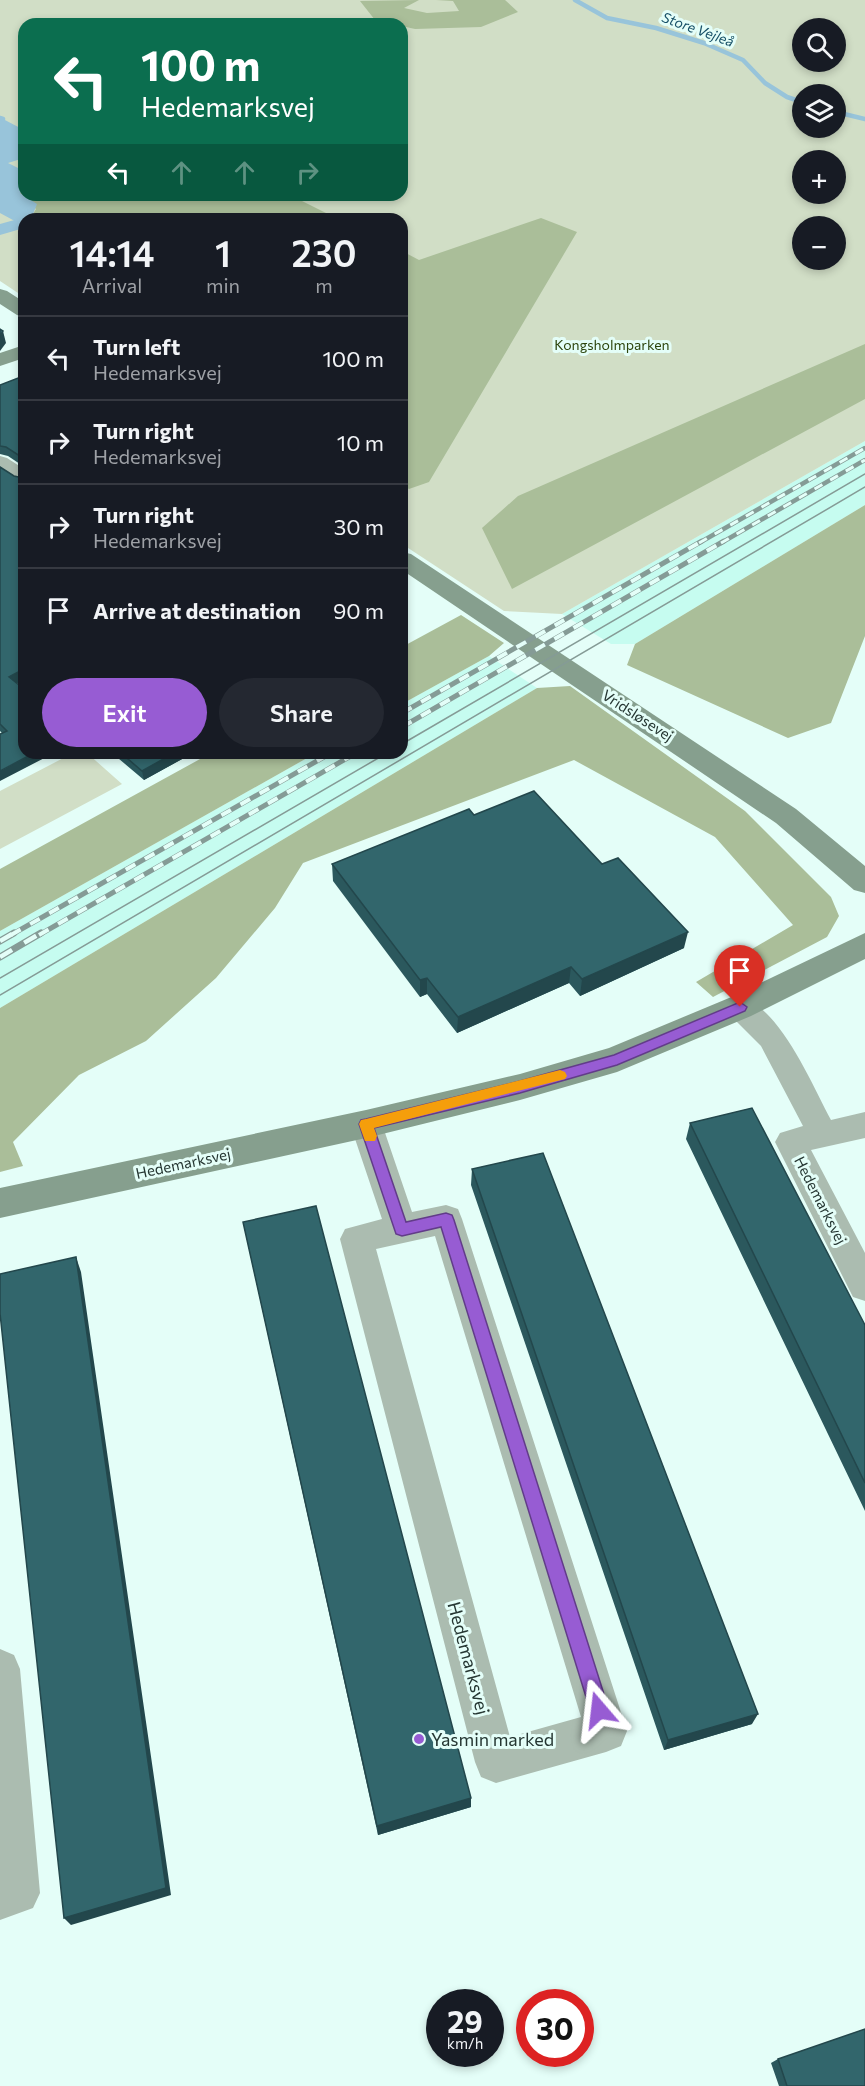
<!DOCTYPE html>
<meta charset="utf-8">
<style>
body{margin:0;font-family:Commissioner,sans-serif;background:#242831;color:#f1f3f6;height:100vh;display:flex;flex-direction:column;font-size:22px;white-space:nowrap}
*{box-sizing:border-box;margin:0}
p{font-size:20px;color:#9ea1a6}
.icon{flex:none;width:33px;height:33px;fill:none;stroke:currentColor;stroke-width:2;stroke-linecap:round;stroke-linejoin:round}
.map{position:relative;flex:1;overflow:hidden}
.drawer{position:absolute;left:18px;top:213px;width:390px;height:546px;display:flex;flex-direction:column;background:#171b24;border-radius:18px;box-shadow:0 3px 9px #0003}
.drawer>*{flex:none}
.guide{position:absolute;left:18px;top:18px;width:390px;height:183px;border-radius:18px;box-shadow:0 3px 9px #0003;background:#0b6e4f;color:#fff;overflow:hidden}
.tools{position:absolute;left:792px;top:18px;display:grid;gap:12px}
.tools a{display:grid;place-items:center;width:54px;height:54px;border-radius:50%;background:#171b24;box-shadow:0 3px 9px #0003;font-size:30px}
.speed{position:absolute;left:426px;top:1989px;display:flex;gap:12px;font-size:30px;font-weight:700;text-align:center}
.speed>*{display:grid;place-content:center;width:78px;height:78px;border-radius:50%;background:#171b24;box-shadow:0 3px 9px #0003;line-height:1}
.speed small{font-size:15px;font-weight:400}
.speed .limit{border:9px solid #d22;background:#fff;color:#111}
.pin{position:absolute;display:grid;place-items:center;width:51px;height:51px;color:#fff;margin:-62px -26px;border-radius:50% 50% 50% 0;rotate:-45deg;box-shadow:0 0 6px #0007}
.pin .icon{rotate:45deg}
.me{position:absolute;width:66px;margin:-33px;rotate:343deg;stroke-linejoin:round;filter:drop-shadow(0 0 4px #0008)}
.turn{display:flex;align-items:center;gap:21px;height:126px;padding:0 24px;font-size:27px}
.turn .icon{width:78px;height:78px;stroke-width:2.5}
.turn b{display:block;font-size:42px;line-height:51px}
.lanes{display:flex;align-items:center;height:57px;padding:0 24px;background:#0003;justify-content:center;gap:30px;direction:ltr}
.lanes .off{opacity:.35}
.eta{display:flex;justify-content:space-evenly;align-items:center;height:102px;text-align:center}
.eta b{font-size:36px;font-weight:600;line-height:42px}
.action{display:flex;gap:12px;margin-top:auto;padding:12px 24px}
.action a{flex:1;height:69px;border-radius:36px;background:#975cd3;color:#fff;font-size:24px;font-weight:600;line-height:69px;text-align:center}
.action a+a{background:#242831;color:#f1f3f6}
ul{padding:0;list-style:none}
li{display:flex;align-items:center;gap:18px;height:84px;padding:0 24px;border-top:2px solid #363941}
li div{flex:1}
li b{display:block;font-size:22px}
li em{font-style:normal}
.map>svg:first-child{display:block}
</style>
<div class="map">
<svg width="865" height="2086" viewBox="0 0 865 2086">
<rect width="100%" height="100%" fill="#e4fef8"/>
<!-- built -->
<path fill="#c6fcf0" d="M865,441V505L635,644H611L562,614Z
M489,656L537,688L0,1008V931L316,753H402V704Z"/>
<!-- green -->
<path fill="#d1dec6" fill-rule="evenodd" d="M0,0H865V441L562,614L504,611L402,544V219H24V297L0,281ZM24,24H402V195H24ZM802,28H836V62H802ZM802,94H836V128H802ZM802,160H836V194H802ZM802,226H836V260H802Z
M73,753H87L122,784L0,849V791Z"/>
<!-- forest -->
<path fill="#aabe99" d="M419,0L404,8L427,13L459,11L453,1L436,0H505L518,12L481,27L415,29L375,20L360,1Z
M24,191V195H290L338,219H39L33,214L36,209L19,193Z
M541,218L577,232L429,482L409,489L402,485V251L419,260Z
M865,344V399L512,589L482,528L518,496Z
M865,505V636L831,723L788,738L627,665L635,644Z
M461,615L504,643L489,656L402,704V647Z
M570,686L745,811L831,897L839,916L827,937L713,997L696,982L793,925L715,837L574,760L303,863L275,908L216,978L146,1041L79,1075L13,1142L23,1166L0,1172V1008L537,688Z
M211,753H316L0,931V869Z"/>
<!-- water -->
<path fill="#98c4da" d="M3,119L24,130V158L8,163L24,171V191L20,193L37,204L33,214L39,219H24V226L0,213V120Z"/>
<g fill="none" stroke-linecap="round" stroke-linejoin="round">
<!-- stream -->
<path stroke="#98c4da" stroke-width="4.5" d="M575,0L607,18L656,28L704,43L743,60L765,83L787,97L802,102
M836,112L865,119
M0,118L3,119"/>
<!-- canal -->
<path fill="#98c4da" fill-rule="evenodd" d="M18,219L24,220V228L0,235V224Z"/>
<!-- street -->
<path fill="#abbcb0" fill-rule="evenodd" d="M0,456L7,458L24,469V485L17,483L0,472Z
M740,996C781,1009 811,1083 831,1120L865,1112V1138L811,1150L865,1253V1301L853,1297L775,1142L780,1133L803,1126L761,1046L730,1015L725,1007L730,999Z
M366,1111L377,1115L382,1124L412,1212L446,1205L458,1209L462,1219L627,1731L621,1746L606,1752L496,1783L481,1777L475,1762L340,1239L345,1229L382,1219L350,1124L355,1115ZM435,1236L581,1717L510,1737L376,1249Z
M0,1649L14,1655L20,1669L40,1893L33,1908L0,1920Z"/>
<!-- secondary -->
<path fill="#869f8e" fill-rule="evenodd" d="M0,289L7,291L24,302V317L17,315L0,304Z
M24,345V358L0,366V353Z
M402,552L411,554L796,809L865,866V893L854,890L776,823L402,570Z
M865,933V959L751,1016L617,1072L520,1100L366,1138L0,1218V1188L366,1110L520,1074L609,1048L729,998Z"/>
<!-- tram -->
<path stroke="#859b96" stroke-width="1.5" d="M402,744L865,474
M0,978L387,753
M0,995L865,487"/>
<!-- rail-far2 casing -->
<g stroke="#859b96" stroke-width="4.5">
<path id="rail-far2" d="M699,543L865,448
M721,543L865,460"/>
</g>
<!-- rail-far1 casing -->
<g stroke="#859b96" stroke-width="5">
<path id="rail-far1" d="M402,713L702,541
M402,727L724,541
M11,935L331,753
M39,935L356,753"/>
</g>
<!-- rail casing -->
<g stroke="#859b96" stroke-width="7">
<path id="rail" d="M0,941L14,933
M0,957L41,933"/>
</g>
<!-- rail-far2 -->
<use href="#rail-far2" stroke="#e4fef8" stroke-width="3" stroke-dasharray="9" stroke-linecap="butt"/>
<!-- rail-far1 -->
<use href="#rail-far1" stroke="#e4fef8" stroke-width="4" stroke-dasharray="11" stroke-linecap="butt"/>
<!-- rail -->
<use href="#rail" stroke="#e4fef8" stroke-width="4.5" stroke-dasharray="14" stroke-linecap="butt"/>
</g>
<!-- wall -->
<path fill="#2b585d" d="M24,382V680L17,683L0,781L2,733L0,731V467L14,476L23,478V466L8,456L0,454V385Z
M112,753H193L144,780Z
M474,815L602,864L684,948L580,996L569,983L457,1033L427,994L420,997L333,881L332,864Z
M690,1123L865,1325V1511L686,1139Z
M472,1169L752,1724L664,1750L471,1185Z
M243,1222L471,1798V1807L378,1835Z
M778,2059L865,2086H779L771,2063Z"/>
<!-- shaded-wall -->
<path fill="#23474c" d="M3,331L6,343L0,351V336Z
M24,669V680L11,686L9,677Z
M34,753H54L0,781V771Z
M174,753H193L144,780L142,771Z
M688,932L684,948L580,996L582,979Z
M571,967L569,983L457,1033L458,1017Z
M427,978V994L420,997V980Z
M76,1257L81,1272L171,1895L71,1925L64,1918Z
M758,1714L752,1724L664,1750L668,1740Z
M471,1798V1807L378,1835L377,1826Z"/>
<!-- building -->
<path fill="#32666c" stroke="#23474c" stroke-width="1.5" d="M0,329L3,331L0,336Z
M18,378L24,382V669L9,677L24,689V753H34L0,771V734L7,731L0,724V467L14,476L23,478V458L6,447L0,446V385Z
M121,753H174L142,771Z
M534,791L602,864L618,858L688,932L582,979L571,967L458,1017L427,978L420,980L332,864L469,809L474,815Z
M752,1108L865,1325V1483L690,1123Z
M543,1153L758,1714L668,1740L472,1169Z
M316,1206L471,1798L377,1826L243,1222Z
M76,1257L166,1888L64,1918L0,1313V1274Z
M865,2029V2086H787L778,2059Z"/>
<!-- route -->
<path fill="#975cd3" stroke="#623c89" stroke-width="1.5" d="M740,1002L747,1007L745,1011L617,1065L520,1093L374,1128L406,1222L446,1213L452,1215L454,1220L609,1710L606,1716L599,1719L593,1716L590,1710L441,1227L402,1236L396,1234L359,1124L361,1120L366,1119L520,1081L614,1055Z"/>
<!-- slow -->
<path fill="#f59e0b" d="M560,1070L565,1072L567,1076L565,1079L374,1128L377,1136L375,1141H365L359,1124L361,1120L366,1119Z"/>
<!-- markers -->
<circle fill="#975cd3" stroke="#e4fef8" stroke-width="2" cx="419" cy="1739" r="6"/>
<g text-anchor="middle" dominant-baseline="central" stroke-width="6" stroke-linejoin="round" paint-order="stroke">
<!-- far-water labels -->
<g font-size="14" font-style="italic" fill="#175067" stroke="#e4fef8">
<text transform="translate(698 29) rotate(20)">Store Vejleå</text>
</g>
<!-- far-park labels -->
<g font-size="14" fill="#2c440c" stroke="#e4fef8">
<text x="612" y="344">Kongsholmparken</text>
</g>
<!-- street labels -->
<g font-size="15" fill="#253632" stroke="#e4fef8">
<text transform="translate(638 715) rotate(33)">Vridsløsevej</text>
<text transform="translate(183 1163) rotate(-12)">Hedemarksvej</text>
<text transform="translate(821 1200) rotate(63)">Hedemarksvej</text>
</g>
<!-- near-street labels -->
<g font-size="18" fill="#253632" stroke="#e4fef8">
<text transform="translate(469 1658) rotate(75)">Hedemarksvej</text>
</g>
<!-- near-poi labels -->
<g font-size="18" fill="#253632" stroke="#e4fef8" text-anchor="start">
<text x="431" y="1739">Yasmin marked</text>
</g>
</g>
</svg>
<div class="tools">
<a><svg class="icon" aria-label="search" viewBox="0 0 24 24"><circle cx="10" cy="10" r="6"/><path d="M15 15l6 6"/></svg></a>
<a><svg class="icon" aria-label="layers" viewBox="0 0 24 24"><path d="M12 4l9 5-9 5-9-5zM3 14l9 5 9-5"/></svg></a>
<a>+</a>
<a>−</a>
</div>
<div class="speed"><div>29<small>km/h</small></div><div class="limit">30</div></div>
<div class="pin" style="left:740px;top:1007px;background:#d93025"><svg class="icon" aria-label="arrive" viewBox="0 0 24 24"><path d="M6 21V4h12l-3 4 3 4H6"/></svg></div>
<svg class="me" style="left:599px;top:1710px" viewBox="-20 -20 40 40"><path d="M0-17L14 15 0 8-14 15z" fill="#975cd3" stroke="#fff" stroke-width="4"/></svg>
<div class="guide">
<div class="turn"><svg class="icon" aria-label="left" viewBox="0 0 24 24"><path d="M17 20v-9H6M10 6l-5 5 5 5"/></svg><div><b>100 m</b>Hedemarksvej</div></div>
<div class="lanes"><svg class="icon" aria-label="left" viewBox="0 0 24 24"><path d="M17 20v-9H6M10 6l-5 5 5 5"/></svg><svg class="icon off" aria-label="ahead" viewBox="0 0 24 24"><path d="M12 20V5M6 11l6-6 6 6"/></svg><svg class="icon off" aria-label="ahead" viewBox="0 0 24 24"><path d="M12 20V5M6 11l6-6 6 6"/></svg><svg class="icon off" aria-label="right" viewBox="0 0 24 24"><path d="M7 20v-9h11M14 6l5 5-5 5"/></svg></div>
</div>
<section class="drawer">
<div class="eta">
<div><b>14:14</b><p>Arrival</p></div>
<div><b>1</b><p>min</p></div>
<div><b>230</b><p>m</p></div>
</div>
<ul>
<li><svg class="icon" aria-label="left" viewBox="0 0 24 24"><path d="M17 20v-9H6M10 6l-5 5 5 5"/></svg><div><b>Turn left</b><p>Hedemarksvej</p></div><em>100 m</em></li>
<li><svg class="icon" aria-label="right" viewBox="0 0 24 24"><path d="M7 20v-9h11M14 6l5 5-5 5"/></svg><div><b>Turn right</b><p>Hedemarksvej</p></div><em>10 m</em></li>
<li><svg class="icon" aria-label="right" viewBox="0 0 24 24"><path d="M7 20v-9h11M14 6l5 5-5 5"/></svg><div><b>Turn right</b><p>Hedemarksvej</p></div><em>30 m</em></li>
<li><svg class="icon" aria-label="arrive" viewBox="0 0 24 24"><path d="M6 21V4h12l-3 4 3 4H6"/></svg><div><b>Arrive at destination</b></div><em>90 m</em></li>
</ul>
<div class="action"><a>Exit</a><a>Share</a></div>
</section>
</div>
